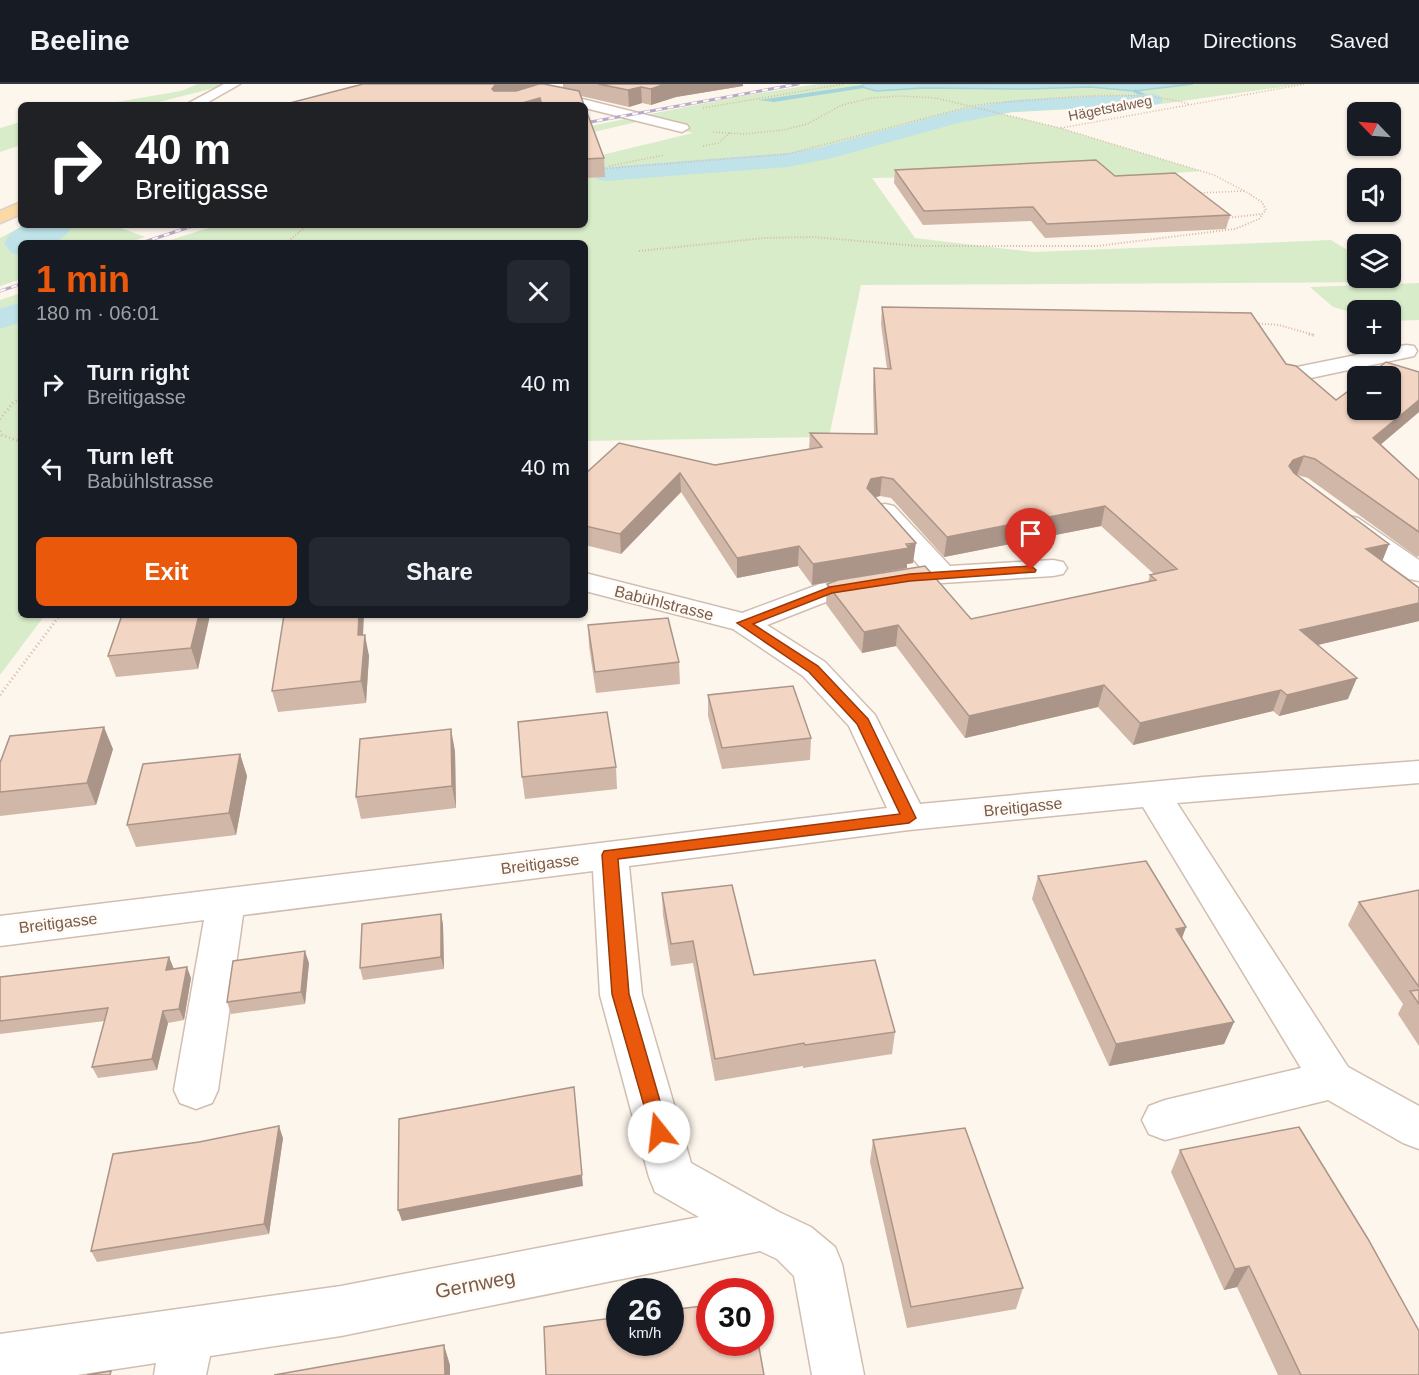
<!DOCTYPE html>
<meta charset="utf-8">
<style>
body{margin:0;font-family:Helvetica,sans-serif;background:#242831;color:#f1f3f6;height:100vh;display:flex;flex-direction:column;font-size:22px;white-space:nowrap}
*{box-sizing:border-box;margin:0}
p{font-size:20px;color:#9ea1a6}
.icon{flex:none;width:33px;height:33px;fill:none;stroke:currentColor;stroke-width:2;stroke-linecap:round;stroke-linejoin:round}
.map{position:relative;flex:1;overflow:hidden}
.panel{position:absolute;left:18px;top:156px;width:570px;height:378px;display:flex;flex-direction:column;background:#171b24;border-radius:9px;box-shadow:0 2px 4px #0004}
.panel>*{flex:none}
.banner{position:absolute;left:18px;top:18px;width:570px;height:126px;border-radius:9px;box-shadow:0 2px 4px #0004;background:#202124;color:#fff;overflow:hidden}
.needle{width:39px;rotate:295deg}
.buttons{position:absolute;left:1347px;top:18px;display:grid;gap:12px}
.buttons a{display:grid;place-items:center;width:54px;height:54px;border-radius:9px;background:#171b24;box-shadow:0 2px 4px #0004;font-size:30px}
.speed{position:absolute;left:606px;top:1194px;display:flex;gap:12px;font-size:30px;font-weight:700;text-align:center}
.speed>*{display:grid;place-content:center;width:78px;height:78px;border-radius:50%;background:#171b24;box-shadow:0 2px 4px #0004;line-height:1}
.speed small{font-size:15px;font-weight:400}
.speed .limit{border:9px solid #d22;background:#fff;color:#111}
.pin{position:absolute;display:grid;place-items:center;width:51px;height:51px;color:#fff;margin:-62px -26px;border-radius:50% 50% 50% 0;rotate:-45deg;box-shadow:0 0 6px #0007}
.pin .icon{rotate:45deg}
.me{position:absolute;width:66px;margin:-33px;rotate:344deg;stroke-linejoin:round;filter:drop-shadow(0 0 4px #0008)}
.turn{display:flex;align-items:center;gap:21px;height:126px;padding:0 18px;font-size:27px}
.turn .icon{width:78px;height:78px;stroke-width:2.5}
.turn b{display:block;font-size:42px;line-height:51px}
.round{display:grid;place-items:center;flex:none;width:63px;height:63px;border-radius:9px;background:#242831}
.head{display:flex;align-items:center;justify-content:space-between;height:102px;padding:0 18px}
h1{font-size:36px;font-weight:700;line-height:45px;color:#ea580c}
.action{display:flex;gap:12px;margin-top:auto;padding:12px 18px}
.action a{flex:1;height:69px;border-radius:9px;background:#ea580c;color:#fff;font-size:24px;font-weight:700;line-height:69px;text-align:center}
.action a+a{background:#242831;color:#f1f3f6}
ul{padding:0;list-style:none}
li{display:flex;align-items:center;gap:18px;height:84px;padding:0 18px}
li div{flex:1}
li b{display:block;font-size:22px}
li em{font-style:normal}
header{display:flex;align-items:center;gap:36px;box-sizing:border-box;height:84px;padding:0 30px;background:#171b24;border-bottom:2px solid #363941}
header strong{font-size:28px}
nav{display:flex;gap:33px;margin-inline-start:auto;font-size:21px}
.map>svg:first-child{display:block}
</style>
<header>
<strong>Beeline</strong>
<nav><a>Map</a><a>Directions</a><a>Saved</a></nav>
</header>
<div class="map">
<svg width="1419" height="1291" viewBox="0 0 1419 1291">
<rect width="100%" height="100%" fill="#fdf6ec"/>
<!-- green -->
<path fill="#d8ecc9" d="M198,0H230L147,21H99L181,7Z
M817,0H863L862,3L876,7L923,4L1090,3L1135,7L1193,0H1303L1154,21L998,29L1060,44L1201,87L1114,94L978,92L872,94L915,154L1033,168L1331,156L1357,172L1358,194H1390L1391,192L1402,198L861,201L829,353L585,357V159H161L218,141H585V75L693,49L641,37L585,50V43L736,13Z
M21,38V61L0,68V44Z
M25,141H113L145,153L126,159H21V195L0,202V154Z
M1419,199V236L1391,237L1390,226H1358L1357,230L1333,223L1310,203Z
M21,209V531H45L0,591V216Z"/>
<!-- water -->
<path fill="#bfe3e8" stroke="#a5d3da" stroke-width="1.5" d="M863,0H1193L1135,7L1090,3L1028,5L923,4L876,7L862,3Z"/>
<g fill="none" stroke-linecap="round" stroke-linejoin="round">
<!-- stream -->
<path fill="#a5d3da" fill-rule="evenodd" d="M862,1L864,4L774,18L758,16Z
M1135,5L1155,15L1156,16L1151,17L1133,8Z"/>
<!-- canal -->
<path fill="#bfe3e8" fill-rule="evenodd" d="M1153,10L1160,12L1163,16L1160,20L1012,28L958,39L832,74L788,83L605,97L597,95L593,90L597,85L605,83L788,69L822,63L955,27L1012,16Z
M21,218V238L0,245V225Z"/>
<!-- river -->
<path fill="#bfe3e8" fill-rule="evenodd" d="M23,141H74C58,164 46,159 21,159V171L11,169L4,159L11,149Z"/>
<!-- minor casing -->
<g stroke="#d1beb0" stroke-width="3">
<path id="minor" d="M224,0H240L203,21H185Z
M542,5L687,41L689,44L682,48L585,24V21H574L537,12L535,9Z
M1406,261L1414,262L1417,267L1414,272L1292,298L1284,296L1281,291L1284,286L1292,284Z
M885,420L894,422L950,482L1053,476L1063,478L1067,484L1063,490L1053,492L910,501L836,514L767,541L825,578L875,631L920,720L1203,693L1419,677V699L1177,719L1348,983L1419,1022V1065L1403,1059L1328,1016L1165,1056L1149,1050L1142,1036L1149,1022L1165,1016L1301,984L1143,723L909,746L629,782L642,911L691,1079L779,1128L811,1143L835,1163L842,1180L864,1291H812L794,1192L777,1175L760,1167L341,1252L210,1272L206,1291H154L156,1279L77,1291H0V1250L341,1202L699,1133L655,1108L649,1093L600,911L593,787L243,831L218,1006L212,1019L196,1025L180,1019L174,1006L204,836L0,862V832L887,724L849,642L803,592L733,545L585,507V489L742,529L820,500L921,484L872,428L876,422Z
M1349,432L1358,434L1419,476V497L1409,495L1340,446L1336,440L1340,434Z"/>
</g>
<!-- major casing -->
<g stroke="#dad1cd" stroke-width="3">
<path id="major" d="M21,118V130L0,139V127Z"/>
</g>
<!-- path-far2 -->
<path stroke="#d9b8a5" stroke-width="1.5" stroke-dasharray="1 2" stroke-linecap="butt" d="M703,24L844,0
M1061,44L1305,0
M713,48L744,50L784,46L807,40L842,21L872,14L900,12L936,14L1060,44L1214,91L1252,111
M703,62L718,59L730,49
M609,82L664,71
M601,85L788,70L972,22L992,19C1048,16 1137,3 1188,20
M1198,109L1244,107"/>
<!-- path-far1 -->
<path stroke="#d9b8a5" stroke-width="2" stroke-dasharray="1 2" stroke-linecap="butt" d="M1226,134L1262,130L1266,126L1262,118L1249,110
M286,159L308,141
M639,167L765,154L812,153L919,162H1097L1235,145L1259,135L1262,131
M1253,239L1279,241L1314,251"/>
<!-- path -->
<path stroke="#d9b8a5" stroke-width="3" stroke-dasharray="1 3" stroke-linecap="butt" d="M1309,250L1316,252
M0,335L13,319L21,314
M0,347L2,351L21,358
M0,611L60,531"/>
<!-- minor -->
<use href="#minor" fill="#fff" fill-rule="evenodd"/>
<!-- major -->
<use href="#major" fill="#fbd9a5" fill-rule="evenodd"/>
<!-- rail casing -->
<g stroke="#b9a8c9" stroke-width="3">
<path id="rail" d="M585,39L798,0
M141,159L196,141
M0,207L21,200"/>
</g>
<!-- rail -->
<use href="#rail" stroke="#fffaf3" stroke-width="2" stroke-dasharray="6" stroke-linecap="butt"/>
</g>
<!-- wall -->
<path fill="#d1b7a8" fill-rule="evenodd" d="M563,0H743V2L676,13L651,21L642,19L629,23L581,12L584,21H282L547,1L563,4Z
M585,23L604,74L605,93L585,94Z
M895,86L1115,92L1230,131L1226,145L1045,154L1031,137L923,141L894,99Z
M882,223L1286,280L1336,316L1419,288V328L1381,360L1419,396V472L1417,473L1308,394L1297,391L1389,460L1382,477L1419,537L1318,561L1348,615L1279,632L1273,627L1133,661L1098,623L965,654L896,562L862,569L826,520L827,500L837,496L812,501L798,482L737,494L681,408L621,470L585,461V390L715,381L809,365L810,349L874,350L873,302L874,284L887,285L881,240ZM880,412L891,414L944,473L1101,442L1154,490L1150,491L1148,498L971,535L854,493L907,484V480L913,479L875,413Z
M122,531H210L198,585L116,593L108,572Z
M588,541L679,578L680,600L596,609L589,562Z
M363,551L369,572L366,619L278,628L272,607Z
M708,611L811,654L810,676L722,685L708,632Z
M113,665L96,721L0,732V679Z
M455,667L456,724L361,735L356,713Z
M240,670L247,692L236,751L136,763L127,741Z
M616,683L617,705L525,715L522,693Z
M1038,792L1186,843L1182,854L1234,938L1224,960L1109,982L1032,815Z
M1419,806V962L1398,930L1403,920L1348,841L1359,818Z
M662,809L754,891L895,948L892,970L803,984V982L715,997L693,879L671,882L663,831Z
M441,830L443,841L444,885L363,896L360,884Z
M309,879L305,920L231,930L227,918Z
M174,885L191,894L184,936L168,939L157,986L98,994L92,983L105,937L0,950V893Z
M283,1054L269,1150L97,1178L91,1167Z
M873,1056L1023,1204L1016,1225L907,1244L870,1078Z
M1180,1066L1419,1291H1278L1237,1203L1224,1206L1171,1088Z"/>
<!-- shaded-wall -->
<path fill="#aa9588" d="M497,0H549L496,17L492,5L495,1Z
M665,0H743V2L676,13L651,21V5Z
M641,3L642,19L629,23L628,6Z
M540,14L541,21H515Z
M1419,316V328L1366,373L1373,354Z
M1304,372L1297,391L1287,395L1289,382L1293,376Z
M680,389L681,408L621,470L620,450Z
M882,393L880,412L869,415L867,404L871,395Z
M1105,422L1101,442L944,473L947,453Z
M916,459L913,479L907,480V484L812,501L813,480Z
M1389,460L1381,480L1366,465Z
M799,462L798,482L737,494V474Z
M1419,519V537L1292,567L1300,546Z
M199,531H210L198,585L191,564Z
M359,531H364L362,572L358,551Z
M898,541L896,562L862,569L864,548Z
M365,551L369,572L366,619L361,597Z
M1357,594L1348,615L1279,632L1287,611Z
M1104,601L1098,623L965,654L969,632Z
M1281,606L1273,627L1133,661L1140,639Z
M104,643L113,665L96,721L87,699Z
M451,645L455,667L456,724L452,702Z
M240,670L247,692L236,751L229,729Z
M441,830L443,841L444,885L441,873Z
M1186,843L1178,865L1176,845Z
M305,867L309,879L305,920L301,908Z
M169,873L174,885L166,886Z
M187,883L191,894L184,936L179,925Z
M163,927L168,939L157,986L152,975Z
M1234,938L1224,960L1109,982L1116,960Z
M575,1014L583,1102L402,1137L398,1126Z
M279,1042L283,1054L269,1150L264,1140Z
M1249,1182L1237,1203L1224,1206L1235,1185Z
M444,1261L450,1281V1291H445Z"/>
<!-- building -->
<path fill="#f3d5c3" stroke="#aa9588" stroke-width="1.5" d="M363,0H497L495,1L492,5L494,7H516L539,0H544L579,7L584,21H542L540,14L515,21H282Z
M598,0H665L651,5L641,3L628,6Z
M585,23L604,74L585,75Z
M1096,76L1115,92L1175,89L1230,131L1047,140L1033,123L924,127L895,86Z
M882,223L1251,229L1286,280L1296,282L1336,316L1358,300V326H1390V292H1367L1386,278L1419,288V316L1373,354L1419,396V448L1315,375L1304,372L1293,376L1289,382L1294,389L1389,460L1366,465L1419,504V519L1300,546L1357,594L1287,611L1281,606L1140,639L1104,601L969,632L898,541L864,548L827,500L838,496L925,482L971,535L1156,496L1150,491L1177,485L1105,422L947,453L893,395L882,393L871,395L867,404L916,459L906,460L909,464L813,480L799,462L737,474L680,389L620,450L585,442V390L619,359L715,381L822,363L810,349L877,350L874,284L891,285Z
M122,531H199L191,564L108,572Z
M284,531H359L358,551H365L361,597L272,607Z
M668,534L679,578L595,588L588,541Z
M793,602L811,654L722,664L708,611Z
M607,628L616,683L522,693L518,638Z
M104,643L87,699L0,708V679L10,652Z
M451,645L452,702L356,713L360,655Z
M240,670L229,729L127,741L143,680Z
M1146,777L1186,843L1176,845L1234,938L1116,960L1038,792Z
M732,801L754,891L875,876L895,948L805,961L804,959L715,975L693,857L671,860L662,809Z
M1419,806V903L1359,818Z
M441,830V873L360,884L362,840Z
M305,867L301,908L227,918L233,877Z
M169,873L166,886L187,883L179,925L163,927L152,975L92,983L108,924L0,937V893Z
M1419,906V920L1410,907Z
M574,1003L582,1091L398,1126L399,1035Z
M279,1042L264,1140L91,1167L113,1070L199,1058Z
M1299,1043L1368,1155L1419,1247V1291H1301L1249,1182L1235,1185L1180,1066Z
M965,1044L1023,1204L911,1223L873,1056Z
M710,1221V1258H758L764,1291H546L544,1243L620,1233V1258H670V1226Z
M444,1261L445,1291H274Z
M111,1287L110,1291H87Z"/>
<!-- route -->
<path fill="#ea580c" stroke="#983908" stroke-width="1.5" d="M1031,482L1036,486L1035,488L910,497L832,509L753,540L818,582L868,635L916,734L909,739L618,775L629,910L669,1048L666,1053L659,1056L653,1053L612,910L602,771L604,767L900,730L857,640L809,588L737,539L830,503L910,490Z"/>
<g text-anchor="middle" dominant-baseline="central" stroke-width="5" stroke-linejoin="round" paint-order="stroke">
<!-- far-street labels -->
<g font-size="14" fill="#7a5c4d" stroke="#fffaf3">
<text transform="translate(1110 24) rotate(-11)">Hägetstalweg</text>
</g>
<!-- street labels -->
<g font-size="16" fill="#7a5c4d" stroke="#fffaf3">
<text transform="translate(664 519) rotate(14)">Babühlstrasse</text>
<text transform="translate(1023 723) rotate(-6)">Breitigasse</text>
<text transform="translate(540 780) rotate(-7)">Breitigasse</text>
<text transform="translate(58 839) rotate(-7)">Breitigasse</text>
</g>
<!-- near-street labels -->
<g font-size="20" fill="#7a5c4d" stroke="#fffaf3">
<text transform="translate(475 1200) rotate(-11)">Gernweg</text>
</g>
</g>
</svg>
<div class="buttons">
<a><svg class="needle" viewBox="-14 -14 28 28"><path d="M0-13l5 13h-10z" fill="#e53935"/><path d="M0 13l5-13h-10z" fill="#9ea1a6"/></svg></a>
<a><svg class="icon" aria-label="sound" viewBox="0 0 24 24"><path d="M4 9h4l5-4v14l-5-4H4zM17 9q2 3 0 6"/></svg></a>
<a><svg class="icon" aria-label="layers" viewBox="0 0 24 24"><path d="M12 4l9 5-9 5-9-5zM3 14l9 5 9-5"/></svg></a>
<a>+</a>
<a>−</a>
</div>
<div class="speed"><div>26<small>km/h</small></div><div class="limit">30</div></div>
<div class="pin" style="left:1031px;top:486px;background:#d93025"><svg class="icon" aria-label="arrive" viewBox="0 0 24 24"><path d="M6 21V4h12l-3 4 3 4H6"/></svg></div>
<svg class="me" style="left:659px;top:1048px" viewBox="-20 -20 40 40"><circle r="19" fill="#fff"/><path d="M0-13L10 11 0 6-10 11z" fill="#ea580c"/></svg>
<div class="banner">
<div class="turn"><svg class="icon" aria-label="right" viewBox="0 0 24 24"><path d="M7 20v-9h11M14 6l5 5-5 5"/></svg><div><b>40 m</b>Breitigasse</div></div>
</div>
<section class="panel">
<div class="head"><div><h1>1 min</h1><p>180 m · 06:01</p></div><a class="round"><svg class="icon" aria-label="close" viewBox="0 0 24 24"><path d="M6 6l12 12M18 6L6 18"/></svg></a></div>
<ul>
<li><svg class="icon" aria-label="right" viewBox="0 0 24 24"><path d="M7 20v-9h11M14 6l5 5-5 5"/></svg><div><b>Turn right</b><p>Breitigasse</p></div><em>40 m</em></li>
<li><svg class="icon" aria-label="left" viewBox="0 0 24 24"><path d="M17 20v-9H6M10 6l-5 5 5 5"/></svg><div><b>Turn left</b><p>Babühlstrasse</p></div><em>40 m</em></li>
</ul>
<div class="action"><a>Exit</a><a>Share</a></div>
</section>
</div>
